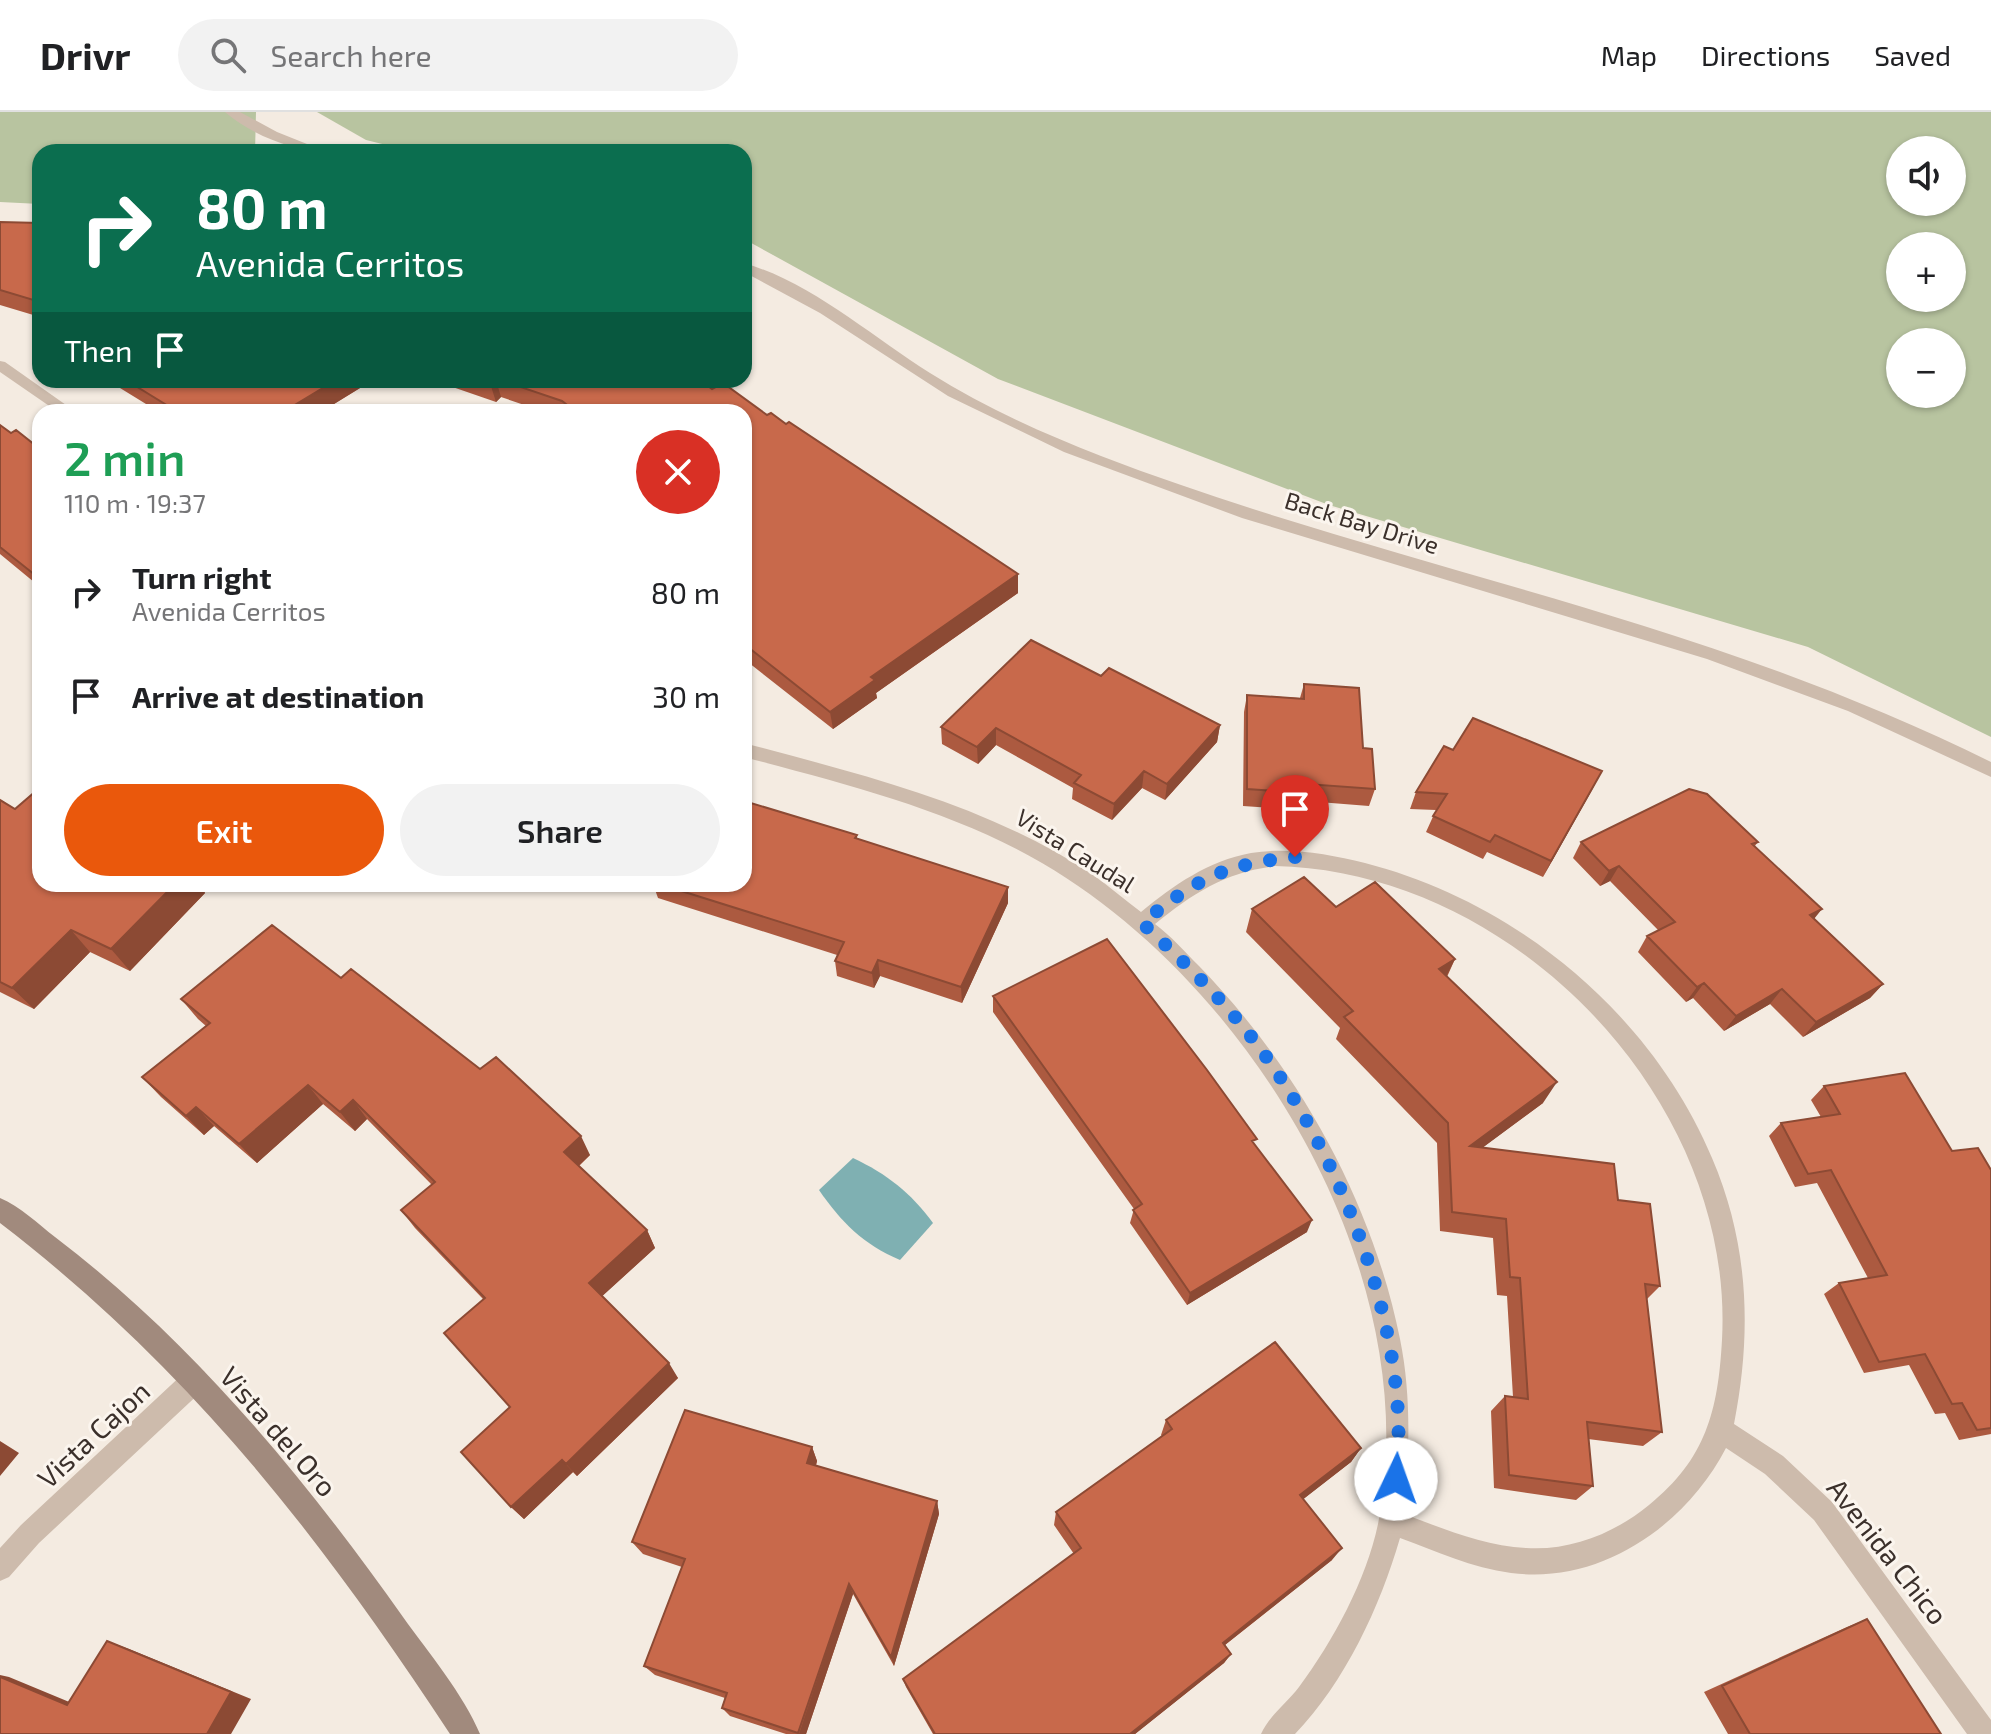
<!DOCTYPE html>
<meta charset="utf-8">
<style>
body{margin:0;font-family:"Exo 2",sans-serif;background:#f2f2f2;color:#202124;height:100vh;display:flex;flex-direction:column;font-size:30px;white-space:nowrap}
*{box-sizing:border-box;margin:0}
p{font-size:26px;color:#757577}
.icon{flex:none;width:44px;height:44px;fill:none;stroke:currentColor;stroke-width:2;stroke-linecap:round;stroke-linejoin:round}
.map{position:relative;flex:1;overflow:hidden}
.details{position:absolute;left:32px;top:292px;width:720px;height:488px;display:flex;flex-direction:column;background:#fff;border-radius:24px;box-shadow:0 2px 6px #0004}
.details>*{flex:none}
.banner{position:absolute;left:32px;top:32px;width:720px;height:244px;border-radius:24px;box-shadow:0 2px 6px #0004;background:#0b6e4f;color:#fff;overflow:hidden}
.tools{position:absolute;left:1886px;top:24px;display:grid;gap:16px}
.tools a{display:grid;place-items:center;width:80px;height:80px;border-radius:50%;background:#fff;box-shadow:0 2px 6px #0004;font-size:40px}
.pin{position:absolute;display:grid;place-items:center;width:68px;height:68px;color:#fff;margin:-82px -34px;border-radius:50% 50% 50% 0;rotate:-45deg;box-shadow:0 0 8px #0007}
.pin .icon{rotate:45deg}
.me{position:absolute;width:88px;margin:-44px;rotate:3deg;stroke-linejoin:round;filter:drop-shadow(0 0 6px #0008)}
.turn{display:flex;align-items:center;gap:28px;height:168px;padding:0 32px;font-size:36px}
.turn .icon{width:104px;height:104px;stroke-width:2.5}
.turn b{display:block;font-size:56px;line-height:68px}
.then{display:flex;align-items:center;height:76px;padding:0 32px;background:#0003;gap:16px;font-size:30px}
.round{display:grid;place-items:center;flex:none;width:84px;height:84px;border-radius:42px;background:#f2f2f2}
.head{display:flex;align-items:center;justify-content:space-between;height:136px;padding:0 32px}
h1{font-size:48px;font-weight:600;line-height:60px;color:#1e9e55}
.action{display:flex;gap:16px;margin-top:auto;padding:16px 32px}
.action a{flex:1;height:92px;border-radius:48px;background:#ea580c;color:#fff;font-size:32px;font-weight:600;line-height:92px;text-align:center}
.action a+a{background:#f2f2f2;color:#202124}
ul{padding:0;list-style:none}
li{display:flex;align-items:center;gap:24px;height:104px;padding:0 32px}
li div{flex:1}
li b{display:block;font-size:30px}
li em{font-style:normal}
header{display:flex;align-items:center;gap:48px;box-sizing:border-box;height:112px;padding:0 40px;background:#fff;border-bottom:2px solid #e0e0e0}
header strong{font-size:38px}
nav{display:flex;gap:44px;margin-inline-start:auto;font-size:28px}
.search{width:560px;height:72px;background:#f2f2f2;display:flex;align-items:center;gap:20px;box-sizing:border-box;padding:0 28px;border-radius:44px;color:#757577;font-size:30px}
.map>svg:first-child{display:block}
</style>
<header>
<strong>Drivr</strong>
<div class="search"><svg class="icon" aria-label="search" viewBox="0 0 24 24"><circle cx="10" cy="10" r="6"/><path d="M15 15l6 6"/></svg>Search here</div>
<nav><a>Map</a><a>Directions</a><a>Saved</a></nav>
</header>
<div class="map">
<svg width="1991" height="1622" viewBox="0 0 1991 1622">
<rect width="100%" height="100%" fill="#f4ebe1"/>
<!-- green -->
<path fill="#b8c4a0" fill-rule="evenodd" d="M0,0H256L255,40H40V92L0,90Z
M317,0H1991V625L1808,535L1329,393L998,267L744,127V40H415L366,28ZM1900,38H1952V90H1900ZM1900,134H1952V186H1900ZM1900,230H1952V282H1900Z"/>
<!-- water -->
<path fill="#7fb0b2" d="M853,1046C887,1062 911,1081 933,1111L900,1148C864,1133 841,1110 819,1078Z"/>
<g fill="none" stroke-linecap="round" stroke-linejoin="round">
<!-- street -->
<path fill="#cdbbac" fill-rule="evenodd" d="M225,0H240L277,20L327,40C294,40 250,22 225,0Z
M744,151C812,171 871,224 930,261C984,295 1042,321 1101,344C1278,412 1463,457 1644,514C1763,551 1879,595 1991,650V665L1848,599L1707,547L1242,406L1064,340L948,284L820,201L744,160Z
M0,249L5,250L76,300H58L0,260Z
M441,294L449,297L452,300H434Z
M744,631C863,663 989,693 1093,763C1109,774 1125,788 1141,800C1174,773 1208,749 1251,741C1289,735 1328,742 1365,751C1516,790 1651,901 1712,1046C1749,1132 1752,1221 1734,1312L1783,1344L1832,1390L1991,1608V1622H1967L1814,1408L1765,1362L1726,1336C1686,1413 1601,1473 1511,1461C1472,1456 1436,1439 1400,1426C1380,1495 1345,1570 1295,1622H1261C1269,1604 1287,1591 1299,1575C1333,1529 1366,1469 1378,1412C1427,1164 1253,874 1042,751C951,698 845,672 744,645ZM1275,754C1514,759 1735,988 1722,1228C1718,1299 1706,1347 1649,1393C1615,1421 1571,1439 1526,1436C1484,1434 1444,1417 1404,1402C1409,1344 1412,1286 1400,1227C1372,1088 1297,955 1199,854C1185,840 1171,824 1155,812C1193,781 1226,760 1275,754Z
M195,1256L204,1259L207,1268L204,1277L39,1431L9,1465L0,1469V1436L21,1413L186,1259Z"/>
<!-- secondary -->
<path fill="#a18a7d" fill-rule="evenodd" d="M0,1086C20,1094 38,1112 55,1125C192,1229 304,1365 403,1505C428,1540 464,1583 480,1622H450C319,1423 190,1257 0,1111Z"/>
</g>
<!-- wall -->
<path fill="#ac5a40" d="M0,110L40,111V205L0,193Z
M107,268H373L321,300H159Z
M440,268H700L712,277L786,312L1018,462V481L876,581L877,586L833,617L744,547V300H545L501,285L496,290L441,271Z
M0,313L11,321L40,337V475L0,442Z
M1101,564L1220,613L1217,630L1165,688L1142,676L1112,708L1072,687L1073,676L996,633L978,652L942,632L941,615Z
M1304,572L1363,636L1375,677L1369,694L1306,689L1303,698L1243,694L1244,600L1247,583L1300,586Z
M1453,638L1593,676L1543,765L1487,740L1483,747L1426,720L1436,698L1410,697L1416,680Z
M0,688L40,772H199L205,781L130,859L90,840L34,897L0,880Z
M857,723V727L1008,775V791L962,891L880,864L874,876L837,864L835,849L837,843L658,786L653,772H744Z
M1581,730H1758L1754,735L1814,806L1883,872L1870,886L1803,925L1770,892L1724,919L1693,886L1686,890L1638,840L1647,824L1659,819L1610,769L1600,774L1573,746Z
M1336,795L1455,847L1447,865L1543,991L1483,1035L1618,1088L1660,1174L1647,1187L1662,1320L1643,1334L1588,1327L1593,1374L1576,1388L1494,1376L1491,1299L1505,1284L1513,1285L1507,1184L1497,1183L1493,1126L1440,1119L1437,1031L1336,927L1340,916L1246,820L1252,797Z
M341,866L590,1043L579,1054L647,1118L655,1136L602,1184L678,1266L577,1364L573,1360L524,1407L511,1395L510,1295L483,1187L415,1116L401,1098L432,1073L367,1007L355,1019L323,992L257,1051L214,1014L204,1023L161,985L142,965L206,914L198,907L181,887Z
M993,884L1255,1033L1307,1120L1187,1193L1130,1111L1134,1097L993,900Z
M1824,974L1952,1039L1991,1058V1322L1959,1328L1945,1301L1935,1302L1909,1253L1864,1261L1824,1182L1839,1171L1868,1166L1817,1071L1795,1075L1769,1024L1781,1011L1821,1005L1811,988Z
M1166,1308L1361,1336L1351,1350L1303,1387L1332,1448L1225,1533L1231,1542L1224,1551L1135,1622H933L906,1575L903,1567L1074,1442L1054,1413L1056,1400L1162,1324L1161,1323Z
M812,1335L817,1349L816,1354L937,1389L939,1402L894,1554L853,1482L806,1622H786L730,1604L722,1596L725,1586L655,1563L644,1554L682,1455L643,1442L632,1430Z
M1867,1507L1941,1622H1728L1704,1580L1847,1515Z"/>
<!-- shaded-wall -->
<path fill="#8c4a34" d="M336,268H373L321,300H283Z
M493,268H496L501,285L496,290L490,271Z
M1018,462V481L876,581L877,586L833,617L830,600L871,565Z
M1220,613L1217,630L1165,688L1167,672Z
M996,616V633L978,652L977,635Z
M1144,659L1142,676L1112,708L1114,692Z
M1602,659L1593,676L1543,765L1551,749Z
M1619,754L1610,769L1600,774L1609,759Z
M175,772H199L205,781L130,859L111,837Z
M1008,775V791L962,891L961,875Z
M1822,797L1810,812V803Z
M71,818L90,840L34,897L12,876Z
M1455,847L1444,869L1439,857Z
M878,848L880,864L874,876L872,861Z
M1704,871L1693,886L1686,890L1697,875Z
M1883,872L1870,886L1803,925L1816,910Z
M1782,877L1770,892L1724,919L1736,904Z
M1557,970L1543,991L1458,1054L1470,1034Z
M308,973L323,992L257,1051L239,1032Z
M353,988L367,1007L355,1019L340,1000Z
M196,995L214,1014L204,1023L186,1004Z
M581,1024L590,1043L574,1058L564,1040Z
M1312,1108L1307,1120L1187,1193L1190,1181Z
M647,1118L655,1136L598,1188L589,1171Z
M669,1251L678,1266L577,1364L566,1352Z
M0,1329L19,1341L0,1364Z
M812,1335L817,1349L812,1365L807,1351Z
M1361,1336L1351,1350L1292,1396L1300,1383Z
M562,1348L573,1360L524,1407L511,1395Z
M937,1389L939,1402L894,1554L891,1545Z
M1342,1436L1332,1448L1216,1540L1223,1531Z
M849,1472L853,1482L806,1622H799Z
M107,1529L129,1537L251,1587L231,1622H207Z
M1231,1542L1224,1551L1135,1622H1130Z
M0,1563L9,1565L91,1599L67,1593L0,1565Z"/>
<!-- building -->
<path fill="#c8694b" stroke="#8c4a34" stroke-width="2" d="M0,110L40,111V190L0,178Z
M126,268H336L283,300H178Z
M500,268H700L712,277L723,271L767,303L771,301L786,312L789,310L1018,462L871,565L875,568L830,600L744,532V300H576L562,289Z
M0,313L11,321L16,318L40,337V467L0,435Z
M1031,528L1101,564L1109,556L1220,613L1167,672L1144,659L1114,692L1074,671L1081,663L996,616L977,635L941,615Z
M1304,572L1359,576L1363,636L1372,637L1375,677L1307,672L1308,681L1247,677V583L1304,587Z
M1473,606L1602,659L1551,749L1495,723L1490,730L1433,704L1447,682L1416,680L1444,634L1453,638Z
M1689,677L1707,682L1758,730L1752,732L1822,797L1810,803L1883,872L1816,910L1782,877L1736,904L1704,871L1697,875L1647,824L1675,810L1619,754L1609,759L1581,730Z
M36,679L40,681V772H175L111,837L71,818L12,876L0,870V688L15,697Z
M744,689L857,723L855,726L1008,775L961,875L878,848L872,861L835,849L844,830L659,772H744Z
M1304,765L1336,795L1375,770L1455,847L1439,857L1557,970L1470,1034L1614,1052L1618,1088L1650,1092L1660,1174L1645,1172L1662,1320L1587,1310L1593,1374L1509,1363L1505,1284L1528,1287L1520,1166L1510,1165L1506,1107L1452,1100L1448,1011L1344,905L1353,899L1252,797Z
M272,813L341,866L351,857L480,957L496,945L581,1024L564,1040L647,1118L589,1171L669,1251L566,1352L562,1348L511,1395L461,1340L510,1295L444,1221L485,1186L401,1098L435,1070L353,988L340,1000L308,973L239,1032L196,995L186,1004L142,965L210,911L181,887Z
M1107,827L1207,958L1257,1027L1252,1029L1312,1108L1190,1181L1133,1098L1142,1092L993,884Z
M1905,961L1952,1039L1978,1036L1991,1058V1316L1977,1318L1962,1291L1952,1292L1925,1242L1879,1250L1839,1171L1887,1163L1831,1058L1808,1062L1781,1011L1840,1002L1824,974Z
M1275,1230L1361,1336L1300,1383L1342,1436L1223,1531L1231,1542L1130,1622H935L903,1567L1081,1436L1056,1400L1172,1317L1166,1308Z
M685,1298L812,1335L807,1351L937,1389L891,1545L849,1472L798,1621L722,1596L727,1581L644,1554L685,1447L632,1430Z
M1867,1507L1941,1622H1750L1722,1574Z
M107,1529L231,1580L207,1622H0V1565L67,1593Z"/>
<g fill="none" stroke-linecap="round" stroke-linejoin="round">
<!-- route -->
<path stroke="#1a73e8" stroke-width="14" stroke-dasharray="0 25.2" d="M1295,745C1223,753 1198,766 1142,811C1177,843 1210,875 1240,911C1334,1023 1414,1220 1396,1367"/>
</g>
<g text-anchor="middle" dominant-baseline="central" stroke-width="6" stroke-linejoin="round" paint-order="stroke">
<!-- street labels -->
<g font-size="24" fill="#3b302b" stroke="#fbf5ee">
<text transform="translate(1362 410) rotate(17)">Back Bay Drive</text>
<text transform="translate(1076 738) rotate(32)">Vista Caudal</text>
</g>
<!-- near-street labels -->
<g font-size="28" fill="#3b302b" stroke="#fbf5ee">
<text transform="translate(279 1319) rotate(49)">Vista del Oro</text>
<text transform="translate(93 1322) rotate(-43)">Vista Cajon</text>
<text transform="translate(1888 1439) rotate(52)">Avenida Chico</text>
</g>
</g>
</svg>
<div class="tools">
<a><svg class="icon" aria-label="sound" viewBox="0 0 24 24"><path d="M4 9h4l5-4v14l-5-4H4zM17 9q2 3 0 6"/></svg></a>
<a>+</a>
<a>−</a>
</div>
<div class="pin" style="left:1295px;top:745px;background:#d93025"><svg class="icon" aria-label="arrive" viewBox="0 0 24 24"><path d="M6 21V4h12l-3 4 3 4H6"/></svg></div>
<svg class="me" style="left:1396px;top:1367px" viewBox="-20 -20 40 40"><circle r="19" fill="#fff"/><path d="M0-13L10 11 0 6-10 11z" fill="#1a73e8"/></svg>
<div class="banner">
<div class="turn"><svg class="icon" aria-label="right" viewBox="0 0 24 24"><path d="M7 20v-9h11M14 6l5 5-5 5"/></svg><div><b>80 m</b>Avenida Cerritos</div></div>
<div class="then">Then<svg class="icon" aria-label="arrive" viewBox="0 0 24 24"><path d="M6 21V4h12l-3 4 3 4H6"/></svg></div>
</div>
<section class="details">
<div class="head"><div><h1>2 min</h1><p>110 m · 19:37</p></div><a class="round" style="background:#d93025;color:#fff"><svg class="icon" aria-label="close" viewBox="0 0 24 24"><path d="M6 6l12 12M18 6L6 18"/></svg></a></div>
<ul>
<li><svg class="icon" aria-label="right" viewBox="0 0 24 24"><path d="M7 20v-9h11M14 6l5 5-5 5"/></svg><div><b>Turn right</b><p>Avenida Cerritos</p></div><em>80 m</em></li>
<li><svg class="icon" aria-label="arrive" viewBox="0 0 24 24"><path d="M6 21V4h12l-3 4 3 4H6"/></svg><div><b>Arrive at destination</b></div><em>30 m</em></li>
</ul>
<div class="action"><a>Exit</a><a>Share</a></div>
</section>
</div>
